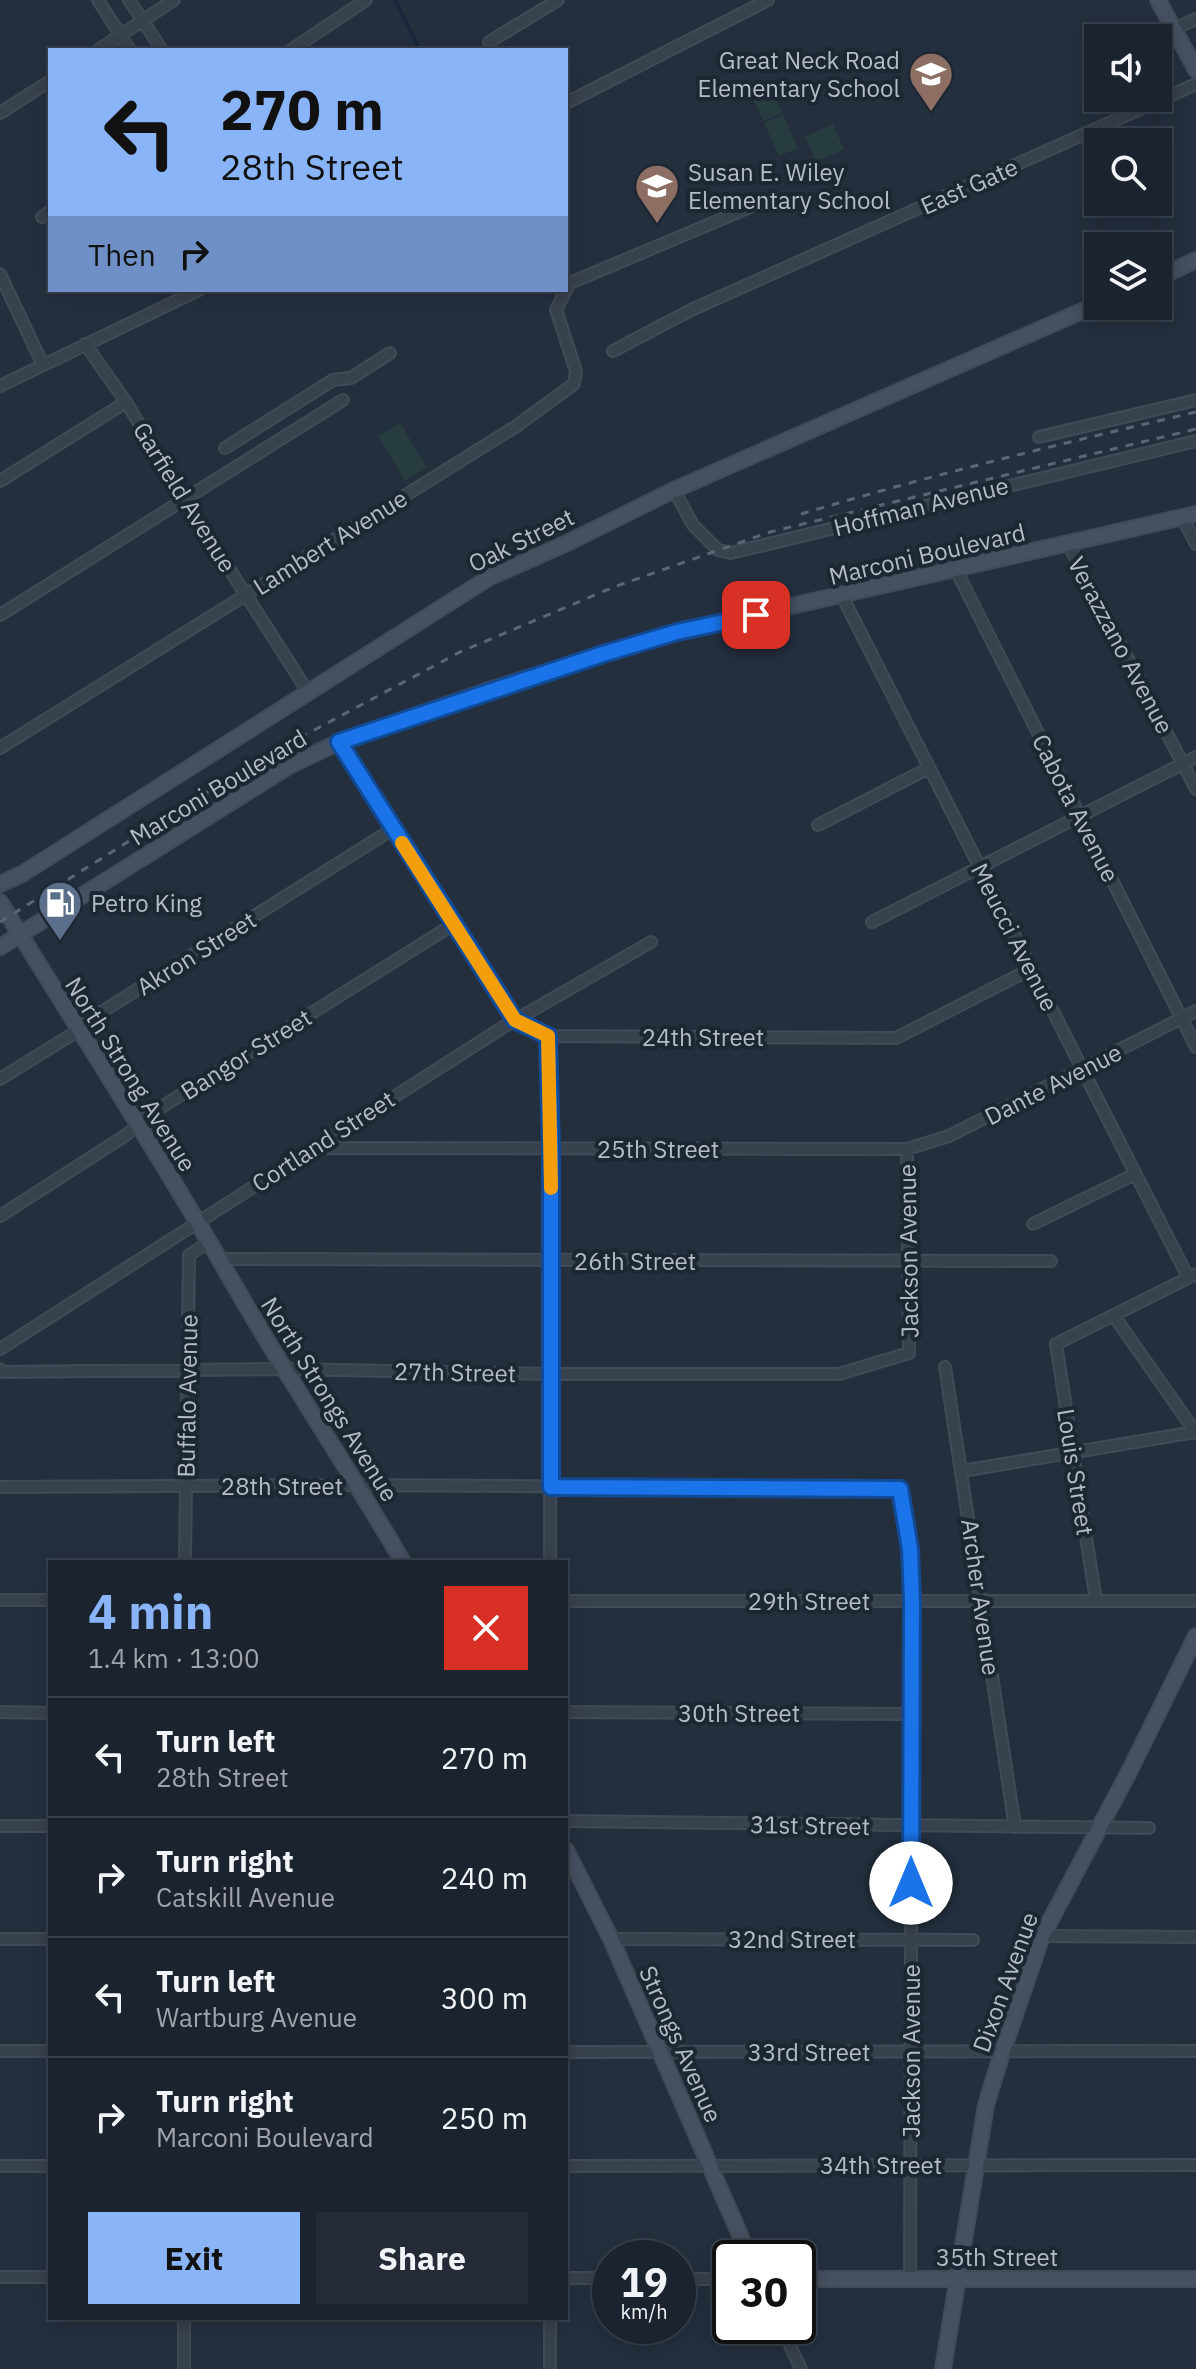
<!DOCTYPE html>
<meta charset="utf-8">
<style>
body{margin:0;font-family:"IBM Plex Sans",sans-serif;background:#242b36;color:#f1f3f6;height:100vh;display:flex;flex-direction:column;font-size:30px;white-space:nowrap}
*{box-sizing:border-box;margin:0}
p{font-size:26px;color:#a0a4aa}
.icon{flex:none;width:44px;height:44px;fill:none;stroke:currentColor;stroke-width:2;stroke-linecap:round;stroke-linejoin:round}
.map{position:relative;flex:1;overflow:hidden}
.panel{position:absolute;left:48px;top:1560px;width:520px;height:760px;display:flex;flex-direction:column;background:#1b232e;border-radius:0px;box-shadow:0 4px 20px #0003,0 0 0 2px #39404a}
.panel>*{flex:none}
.hud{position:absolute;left:48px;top:48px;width:520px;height:244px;border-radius:0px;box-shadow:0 4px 20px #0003,0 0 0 2px #39404a;background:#8ab4f8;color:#111;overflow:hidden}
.tools{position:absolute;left:1084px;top:24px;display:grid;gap:16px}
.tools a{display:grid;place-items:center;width:88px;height:88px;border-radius:0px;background:#1b232e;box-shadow:0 4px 20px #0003,0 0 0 2px #39404a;font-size:40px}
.speed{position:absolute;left:592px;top:2240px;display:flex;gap:16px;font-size:40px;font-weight:700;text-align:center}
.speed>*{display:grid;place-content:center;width:104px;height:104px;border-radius:50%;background:#1b232e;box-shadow:0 4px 20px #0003,0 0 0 2px #39404a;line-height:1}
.speed small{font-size:20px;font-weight:400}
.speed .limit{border:4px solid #111;border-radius:12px;background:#fff;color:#111}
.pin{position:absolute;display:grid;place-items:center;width:68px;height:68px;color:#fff;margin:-34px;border-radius:16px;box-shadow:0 4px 12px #0006}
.me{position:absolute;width:88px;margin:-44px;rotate:0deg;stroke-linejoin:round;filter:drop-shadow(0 0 6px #0008)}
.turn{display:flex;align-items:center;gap:28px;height:168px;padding:0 40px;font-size:36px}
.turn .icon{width:104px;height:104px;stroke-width:2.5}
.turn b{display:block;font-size:56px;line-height:68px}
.then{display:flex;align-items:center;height:76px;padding:0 40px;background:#0003;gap:16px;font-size:30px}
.round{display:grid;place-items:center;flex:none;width:84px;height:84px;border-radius:0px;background:#242b36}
.summary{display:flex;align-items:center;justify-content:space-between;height:136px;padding:0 40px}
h1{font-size:48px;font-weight:700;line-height:60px;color:#8ab4f8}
.button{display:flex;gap:16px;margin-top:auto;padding:16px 40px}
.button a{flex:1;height:92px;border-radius:0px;background:#8ab4f8;color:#111;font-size:32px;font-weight:700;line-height:92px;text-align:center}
.button a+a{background:#242b36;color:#f1f3f6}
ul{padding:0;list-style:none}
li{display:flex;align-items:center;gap:24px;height:120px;padding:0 40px;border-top:2px solid #39404a}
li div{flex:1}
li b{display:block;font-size:30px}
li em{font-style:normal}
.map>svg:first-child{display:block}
</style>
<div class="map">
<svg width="1196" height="2369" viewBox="0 0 1196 2369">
<rect width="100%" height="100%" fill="#242f3e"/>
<!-- green -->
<path fill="#263c3f" d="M768,81L782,113L763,121L749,89Z
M783,115L798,148L779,156L764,123Z
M833,124L844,149L817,162L805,137Z
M400,423L427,467L405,481L378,436Z"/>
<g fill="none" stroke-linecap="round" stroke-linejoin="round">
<!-- stream -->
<path stroke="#17263c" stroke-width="3" d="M395,0L420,50"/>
<!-- street casing -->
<g stroke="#414a57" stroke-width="14">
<path id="street" d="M98,0L130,50
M129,0L162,50
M1174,29L1196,19
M489,42L558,0
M98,50L174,0
M291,50L366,0
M566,103L768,0
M0,113L50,81
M42,217L50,211
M0,274L43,365
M566,290L570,283L767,200
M85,344L126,402L184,498L308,692
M613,351L691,310L1196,84
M0,386L199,290
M1039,437L1196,400
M225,448L333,380L351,378L390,353
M0,481L126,402
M674,490L693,525L718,550L731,553L1196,441
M1182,517L1196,544
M1068,544L1196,789
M956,570L1196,1047
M842,596L1188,1277
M0,615L343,400
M339,742L515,1020L548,1036L896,1038L1031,969
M0,748L515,427L574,384L576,371L556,310L566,290
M818,825L929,768
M872,922L1196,757
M548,1036L551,1148L550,1562
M0,1079L79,1030L92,1018L393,829
M312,1148L907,1149L949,1136L1196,1011
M0,1216L126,1135L152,1113L454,924
M1033,1224L1135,1174
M219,1259L1051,1261
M1114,1316L1196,1433
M0,1349L505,1026L651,942
M945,1367L1015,1827
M0,1369L3,1372L284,1369L551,1374H839L909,1353L907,1149
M962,1471L1195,1432
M0,1487L359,1485L900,1489L910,1549L912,1601L910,2279
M185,1562L189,1255L209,1242
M0,1600H50
M566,1601H1196
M1096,1601L1056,1344L1196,1274
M0,1712L50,1713
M566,1712L912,1714
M566,1821L1149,1828
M0,1826H50
M1042,1936L1196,1937
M0,1939H50
M611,1939L973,1940
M0,2051H50
M566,2052L1196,2051
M0,2166H50
M566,2166L1196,2165
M0,2277H50
M566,2278H610
M678,2279H730
M781,2326L801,2369
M184,2369V2318
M550,2369V2318"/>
</g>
<!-- secondary casing -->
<g stroke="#414a57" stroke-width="18">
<path id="secondary" d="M1158,0L1196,70
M1158,278L1196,260
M0,884L22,874L490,577L565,544L674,490L1098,304
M0,902C66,1009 134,1115 198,1223C227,1272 255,1322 285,1370C325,1434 365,1497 403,1562
M0,947L289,766L339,742L498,687L677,632L1196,514
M566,1850L611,1939L750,2258
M798,2279H1196
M943,2369L986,2105L1002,2053L1042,1936L1130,1770L1196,1636"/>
</g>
<!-- street -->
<use href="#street" stroke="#38414e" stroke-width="10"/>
<!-- secondary -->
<use href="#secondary" stroke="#465061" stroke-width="14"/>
<!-- rail -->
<path stroke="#5a6575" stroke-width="3" stroke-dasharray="8 8" stroke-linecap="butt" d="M801,514C931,475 1064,443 1196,412
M0,922L262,758L460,652L614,587L770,532L1196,429"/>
</g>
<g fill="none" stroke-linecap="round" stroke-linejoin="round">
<!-- route casing -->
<g stroke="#114b97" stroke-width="20">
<path id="route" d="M756,615L677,632L603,654L339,742L515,1020L548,1036L551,1148V1487L900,1489L910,1549L912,1601L911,1883"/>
</g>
<!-- route -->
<use href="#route" stroke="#1a73e8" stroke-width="14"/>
<!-- slow -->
<path stroke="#f59e0b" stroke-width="14" d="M402,843L515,1020L548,1036L551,1188"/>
</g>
<!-- icons -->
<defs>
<g id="school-pin" transform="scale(2.3)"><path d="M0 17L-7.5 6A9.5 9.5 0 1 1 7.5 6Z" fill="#8d6e63" stroke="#1d2633"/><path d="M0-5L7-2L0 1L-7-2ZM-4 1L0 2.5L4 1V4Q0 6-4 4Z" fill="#fff"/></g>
<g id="fuel-pin" transform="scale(2.3)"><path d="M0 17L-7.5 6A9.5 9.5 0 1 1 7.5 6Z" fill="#5c6f8a" stroke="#1d2633"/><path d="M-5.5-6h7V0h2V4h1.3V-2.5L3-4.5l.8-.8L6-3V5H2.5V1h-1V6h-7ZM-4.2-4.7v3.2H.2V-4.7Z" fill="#fff"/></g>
</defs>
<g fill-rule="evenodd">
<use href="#school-pin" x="931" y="74"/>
<use href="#school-pin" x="657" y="186"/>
<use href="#fuel-pin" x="60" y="903"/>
</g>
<g text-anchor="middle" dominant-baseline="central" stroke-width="8" stroke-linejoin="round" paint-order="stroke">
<!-- poi labels -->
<g font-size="24" fill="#b4bcc9" stroke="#1d2633" text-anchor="start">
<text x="900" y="60" text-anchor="end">Great Neck Road<tspan x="900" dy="28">Elementary School</tspan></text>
<text x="688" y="172">Susan E. Wiley<tspan x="688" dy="28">Elementary School</tspan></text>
<text x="91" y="903">Petro King</text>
</g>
<!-- street labels -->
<g font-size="24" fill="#b4bcc9" stroke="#1d2633">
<text transform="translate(969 186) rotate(-24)">East Gate</text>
<text transform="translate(185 497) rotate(58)">Garfield Avenue</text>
<text transform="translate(921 506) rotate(-14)">Hoffman Avenue</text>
<text transform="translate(521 540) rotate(-26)">Oak Street</text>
<text transform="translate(330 542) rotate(-32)">Lambert Avenue</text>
<text transform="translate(927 554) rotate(-13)">Marconi Boulevard</text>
<text transform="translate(1121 645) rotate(62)">Verazzano Avenue</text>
<text transform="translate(218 787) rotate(-31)">Marconi Boulevard</text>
<text transform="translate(1076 808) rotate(63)">Cabota Avenue</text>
<text transform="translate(1015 937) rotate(63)">Meucci Avenue</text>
<text transform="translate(196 953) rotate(-32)">Akron Street</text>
<text x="703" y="1037">24th Street</text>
<text transform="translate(246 1054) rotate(-32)">Bangor Street</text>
<text transform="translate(131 1074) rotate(58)">North Strong Avenue</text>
<text transform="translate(1053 1084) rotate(-27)">Dante Avenue</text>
<text transform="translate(323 1141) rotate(-33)">Cortland Street</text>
<text x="658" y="1149">25th Street</text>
<text transform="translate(908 1251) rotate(-91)">Jackson Avenue</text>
<text x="635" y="1261">26th Street</text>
<text transform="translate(455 1372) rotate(1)">27th Street</text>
<text transform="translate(187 1396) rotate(-89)">Buffalo Avenue</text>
<text transform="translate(330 1399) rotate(58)">North Strongs Avenue</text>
<text transform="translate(1076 1472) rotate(81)">Louis Street</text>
<text x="282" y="1486">28th Street</text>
<text transform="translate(981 1597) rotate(82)">Archer Avenue</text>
<text x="809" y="1601">29th Street</text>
<text x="739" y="1713">30th Street</text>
<text transform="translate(810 1825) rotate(1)">31st Street</text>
<text x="792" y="1939">32nd Street</text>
<text transform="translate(1005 1982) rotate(-70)">Dixon Avenue</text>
<text transform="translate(681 2044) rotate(66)">Strongs Avenue</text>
<text transform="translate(911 2051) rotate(-90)">Jackson Avenue</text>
<text x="809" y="2052">33rd Street</text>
<text x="881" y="2165">34th Street</text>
<text x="997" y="2257">35th Street</text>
</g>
</g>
</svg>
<div class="tools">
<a><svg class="icon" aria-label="sound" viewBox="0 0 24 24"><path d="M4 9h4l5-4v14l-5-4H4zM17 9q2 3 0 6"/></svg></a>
<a><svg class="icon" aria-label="search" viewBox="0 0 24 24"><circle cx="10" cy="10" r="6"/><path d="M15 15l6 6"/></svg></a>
<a><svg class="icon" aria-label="layers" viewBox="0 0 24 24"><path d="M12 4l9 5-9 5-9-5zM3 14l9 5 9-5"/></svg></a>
</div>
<div class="speed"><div>19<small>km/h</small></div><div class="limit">30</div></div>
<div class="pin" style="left:756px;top:615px;background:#d93025"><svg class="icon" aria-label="arrive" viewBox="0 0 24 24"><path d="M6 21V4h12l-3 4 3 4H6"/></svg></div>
<svg class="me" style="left:911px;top:1883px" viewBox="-20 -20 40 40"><circle r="19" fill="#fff"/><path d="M0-13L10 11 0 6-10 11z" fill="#1a73e8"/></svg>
<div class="hud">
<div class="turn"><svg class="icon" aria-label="left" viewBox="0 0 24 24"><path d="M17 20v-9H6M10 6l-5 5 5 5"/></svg><div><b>270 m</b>28th Street</div></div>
<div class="then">Then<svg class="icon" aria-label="right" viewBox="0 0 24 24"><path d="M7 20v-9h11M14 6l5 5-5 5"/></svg></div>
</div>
<section class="panel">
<div class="summary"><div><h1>4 min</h1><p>1.4 km · 13:00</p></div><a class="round" style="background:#d93025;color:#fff"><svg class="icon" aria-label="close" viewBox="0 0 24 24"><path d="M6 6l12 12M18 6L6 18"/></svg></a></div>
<ul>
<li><svg class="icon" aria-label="left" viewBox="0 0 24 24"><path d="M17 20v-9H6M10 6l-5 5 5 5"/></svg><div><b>Turn left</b><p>28th Street</p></div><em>270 m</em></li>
<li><svg class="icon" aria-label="right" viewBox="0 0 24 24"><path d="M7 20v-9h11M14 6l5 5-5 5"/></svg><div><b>Turn right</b><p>Catskill Avenue</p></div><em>240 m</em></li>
<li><svg class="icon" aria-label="left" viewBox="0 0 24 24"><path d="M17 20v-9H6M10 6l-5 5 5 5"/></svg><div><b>Turn left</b><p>Wartburg Avenue</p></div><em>300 m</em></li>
<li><svg class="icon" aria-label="right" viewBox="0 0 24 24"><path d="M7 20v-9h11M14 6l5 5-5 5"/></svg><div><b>Turn right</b><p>Marconi Boulevard</p></div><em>250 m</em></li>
</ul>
<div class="button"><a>Exit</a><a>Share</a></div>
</section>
</div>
